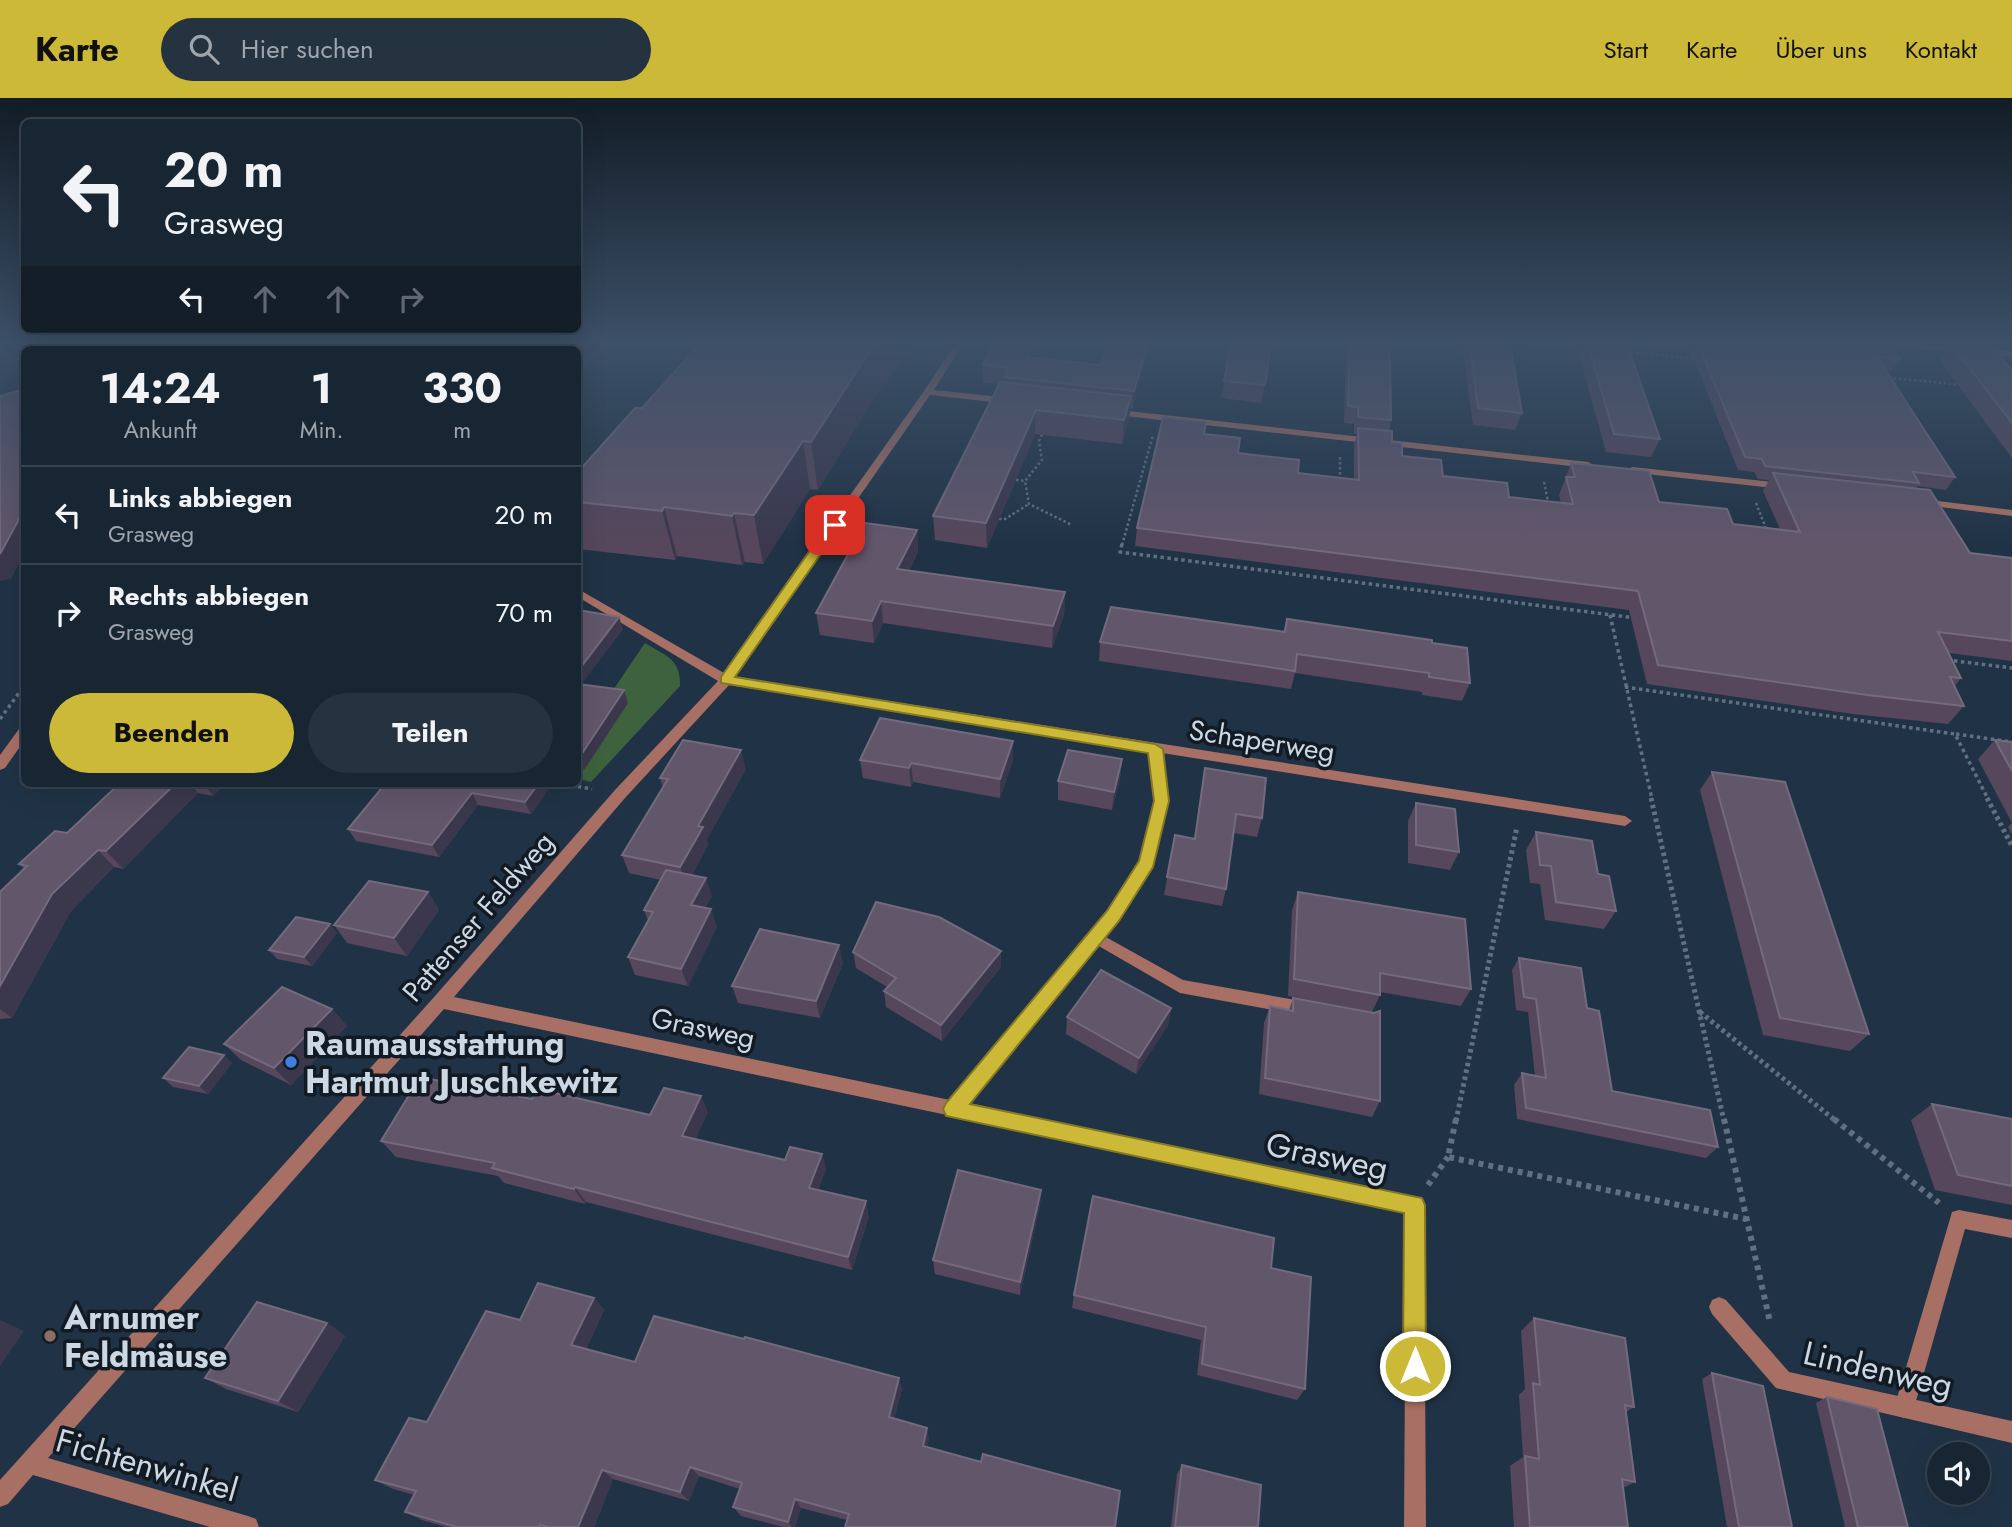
<!DOCTYPE html>
<html lang="de">
<meta charset="utf-8">
<style>
body{margin:0;font-family:Jost,sans-serif;background:#253240;color:#f1f3f6;height:100vh;display:flex;flex-direction:column;font-size:26px;white-space:nowrap}
*{box-sizing:border-box;margin:0}
p{font-size:23px;color:#9fa5ac}
.icon{flex:none;width:38px;height:38px;fill:none;stroke:currentColor;stroke-width:2;stroke-linecap:round;stroke-linejoin:round}
.map{position:relative;flex:1;overflow:hidden}
.drawer{position:absolute;left:21px;top:248px;width:560px;height:441px;display:flex;flex-direction:column;background:#182634;border-radius:10px;box-shadow:0 7px 28px #0002,0 0 0 2px #36434f}
.drawer>*{flex:none}
.hud{position:absolute;left:21px;top:21px;width:560px;height:214px;border-radius:10px;box-shadow:0 7px 28px #0002,0 0 0 2px #36434f;background:#182634;color:#f1f3f6;overflow:hidden}
.fabs{position:absolute;left:1927px;top:1344px;display:grid;gap:14px}
.fabs a{display:grid;place-items:center;width:63px;height:63px;border-radius:50%;background:#182634;box-shadow:0 7px 28px #0002,0 0 0 2px #36434f;font-size:35px}
.pin{position:absolute;display:grid;place-items:center;width:60px;height:60px;color:#fff;margin:-30px;border-radius:14px;box-shadow:0 4px 10px #0006}
.me{position:absolute;width:77px;margin:-38px;rotate:0deg;stroke-linejoin:round;filter:drop-shadow(0 0 5px #0008)}
.turn{display:flex;align-items:center;gap:24px;height:147px;padding:0 28px;font-size:32px}
.turn .icon{width:91px;height:91px;stroke-width:2.5}
.turn b{display:block;font-size:49px;line-height:60px}
.lanes{display:flex;align-items:center;height:66px;padding:0 28px;background:#0003;justify-content:center;gap:35px;direction:ltr}
.lanes .off{opacity:.35}
.eta{display:flex;justify-content:space-evenly;align-items:center;height:119px;text-align:center}
.eta b{font-size:42px;font-weight:700;line-height:49px}
.action{display:flex;gap:14px;margin-top:auto;padding:14px 28px}
.action a{flex:1;height:80px;border-radius:42px;background:#cdb938;color:#111;font-size:28px;font-weight:700;line-height:80px;text-align:center}
.action a+a{background:#253240;color:#f1f3f6}
ul{padding:0;list-style:none}
li{display:flex;align-items:center;gap:21px;height:98px;padding:0 28px;border-top:2px solid #36434f}
li div{flex:1}
li b{display:block;font-size:26px}
li em{font-style:normal}
header{display:flex;align-items:center;gap:42px;box-sizing:border-box;height:98px;padding:0 35px;background:#cdb938;color:#111}
header strong{font-size:33px}
nav{display:flex;gap:38px;margin-inline-start:auto;font-size:24px}
.search{width:490px;height:63px;background:#253240;display:flex;align-items:center;gap:18px;box-sizing:border-box;padding:0 24px;border-radius:38px;color:#9fa5ac;font-size:26px}
.map>svg:first-child{display:block}
</style>
<header>
<strong>Karte</strong>
<div class="search"><svg class="icon" aria-label="search" viewBox="0 0 24 24"><circle cx="10" cy="10" r="6"/><path d="M15 15l6 6"/></svg>Hier suchen</div>
<nav><a>Start</a><a>Karte</a><a>Über uns</a><a>Kontakt</a></nav>
</header>
<div class="map">
<svg width="2012" height="1429" viewBox="0 0 2012 1429">
<rect width="100%" height="100%" fill="#203346"/>
<!-- green -->
<path fill="#3d623d" d="M645,545C666,558 681,561 680,588L591,684L578,681V671L584,672L607,601Z"/>
<g fill="none" stroke-linecap="round" stroke-linejoin="round">
<!-- path-far3 -->
<path stroke="#607080" stroke-width="2.5" stroke-dasharray="2.5 2.5" stroke-linecap="butt" d="M1538,246L1583,250
M1626,254L1698,261
M1884,279L1962,287
M1044,332L1039,343L1042,362L1025,383L1029,406L1072,427
M1340,359V385
M1016,382L1025,383
M1544,384L1549,409
M1756,405L1767,433
M999,421H1005L1029,406
M1122,447L1153,337"/>
<!-- path-far2 -->
<path stroke="#607080" stroke-width="3.5" stroke-dasharray="3.5 3.5" stroke-linecap="butt" d="M1122,446L1120,454L1636,520
M1610,517L1652,701
M1947,562L2012,570
M1625,589L1955,636L1988,701
M0,621L24,588
M1956,636L2012,644
M564,686L592,691"/>
<!-- path-far1 -->
<path stroke="#607080" stroke-width="5" stroke-dasharray="3.5 3.5" stroke-linecap="butt" d="M1651,700L1724,1023
M1987,700L2012,748
M1700,914L1836,1023
M1456,1023L1517,729"/>
<!-- path -->
<path stroke="#607080" stroke-width="6" stroke-dasharray="5 5" stroke-linecap="butt" d="M1456,1021L1448,1059L1746,1121
M1724,1021L1770,1224
M1834,1021L1939,1105
M1428,1087L1448,1059"/>
<!-- service -->
<path fill="#a87064" fill-rule="evenodd" d="M1095,833L1183,882L1307,904L1313,906L1315,911L1313,916L1307,918L1180,895L1090,843L1087,839L1090,835Z
M1959,1112L2012,1122V1140L1965,1131L1914,1310L1911,1317L1904,1320L1897,1317L1894,1310L1950,1121L1952,1114Z"/>
<!-- minor -->
<path fill="#a87064" fill-rule="evenodd" d="M297,246H305L301,252H293Z
M955,246H963L934,292L1010,300L1015,303L1010,306L930,297L734,579L1625,718L1632,723L1625,728L1162,655L1168,703L1152,768L1118,822L968,1005L1422,1101L1424,1107L1426,1429H1404L1406,1114L444,911L48,1360L248,1418L256,1421L259,1429H210L33,1377L8,1406L0,1409V1382L435,898L615,692L718,583L578,499V491L724,575L924,293ZM729,587L1149,653L1154,703L1140,763L1108,814L950,1002L454,899L625,700Z
M1892,246H1924L2012,253V259L1896,249Z
M1110,311L1588,364L1593,367L1588,370L1107,316V312Z
M1632,369L1783,385L1788,388L1783,391L1628,374L1627,372Z
M1921,401L2012,412V418L1917,406L1916,404Z
M24,629V643L5,670L0,672V657L19,631Z
M1719,1199L1726,1202L1789,1274L2012,1323V1345L1776,1290L1712,1216L1709,1209L1712,1202Z"/>
</g>
<!-- wall -->
<path fill="#56475c" d="M993,246H1040L1034,259L1100,267L1108,246H1151L1132,311H1130L1129,322L1122,346L1035,336L987,450L935,442L933,418L999,286L983,285V267Z
M1346,246H1390L1391,322L1389,333L1392,344L1402,358L1443,378L1509,399L1561,405L1559,397L1571,365L1659,404L1733,426L1780,431L1763,393L1769,382L1758,381L1754,374L1738,372L1688,246H1889L1900,261L1892,273H1885L1955,379L1946,392L1917,388L1916,391L1970,455L2012,460V563L1949,555L1961,580L1955,588L1964,608L1948,626L1853,616L1647,586L1629,512L1135,448L1137,430L1204,336L1238,355L1298,375L1354,381V347L1357,336H1354V326L1344,325Z
M1462,246H1510L1522,315L1515,332L1473,327Z
M1576,246H1680L1677,253L1628,248L1660,341L1651,359L1606,354Z
M1951,246L2012,272V360L1940,263Z
M361,248L483,252H362Z
M906,258L869,308L818,392L810,391L763,466L745,464L742,467L677,458L675,462L578,451V374L642,310Z
M1224,283L1265,287L1261,305L1221,300Z
M917,432L918,454L909,473L1065,494L1064,517L1052,550L883,525L874,545L820,537L816,515Z
M578,512L623,531L581,586L628,605L584,672L578,671Z
M1287,521L1432,545L1470,585L1462,603L1422,597V594L1295,575L1291,591L1099,563L1100,544L1283,534Z
M1995,642L2012,644V737L2008,729L2012,725L1978,661Z
M1013,643V662L1000,700L913,684L911,689L863,680L860,662Z
M1122,661L1120,680L1112,712L1058,702V683Z
M1205,670L1262,720L1257,739L1234,735L1226,791L1222,808L1164,797L1175,737L1194,741Z
M746,671L707,741L708,747L692,777L712,798L705,810L717,829L688,888L635,877L628,859L648,823L644,812L661,782L629,775L622,757L663,690L660,680Z
M1712,674L1869,936L1850,953L1763,937L1700,692Z
M119,686H225L213,698L198,695L123,771L114,769L71,813L12,920L0,921V794L24,771L19,766L67,735Z
M385,686H552L531,716L478,707L439,759L356,743L348,731Z
M1416,705L1459,754L1450,772L1408,765V723Z
M1536,734L1598,776L1616,813L1604,831L1545,822L1540,786L1530,785L1526,752Z
M428,794L439,812L407,858L347,845L334,827Z
M1298,794L1471,891L1461,908L1380,894V897L1372,914L1288,898L1292,812Z
M330,826L337,835L312,868L277,861L269,852Z
M853,854L1001,869L942,943L886,909L884,893L887,889L856,870Z
M1519,860L1587,910L1612,993L1718,1049L1706,1060L1517,1021L1514,987L1522,975L1535,978L1528,914L1516,912L1512,872Z
M843,865L820,920L738,905L732,888Z
M1293,900L1380,1003L1372,1019L1259,996L1264,925L1270,908L1289,912Z
M1171,910L1168,927L1136,976L1066,936L1067,919Z
M332,911L347,928L291,987L241,962L224,946Z
M232,965L208,996L173,989L163,980Z
M532,1001L650,1017L708,1014L695,1041L785,1062L822,1056L826,1071L818,1092L869,1118L852,1172L586,1104L585,1106L504,1085L498,1078L396,1059L381,1043Z
M1932,1006L2012,1021V1107L1935,1092L1911,1022Z
M1041,1092L1040,1106L1020,1197L935,1176L933,1162Z
M1271,1170L1305,1291L1297,1302L1197,1277L1201,1242L1072,1210L1074,1197Z
M594,1200L604,1212L586,1251L635,1264L902,1291L894,1321L929,1340L927,1349L981,1364L1120,1393L847,1422L801,1410L795,1429H783L741,1418L733,1409L740,1391L699,1378L689,1403L613,1381L594,1429H446L422,1422L405,1414L414,1397L393,1391L375,1382L520,1222Z
M1534,1220L1634,1309L1626,1314L1635,1384L1623,1390L1628,1429H1514L1510,1368L1523,1359L1519,1297L1525,1291L1521,1233Z
M327,1225L345,1238L298,1314L226,1291L205,1280Z
M1712,1275L1792,1429H1727L1702,1281Z
M1827,1299L1908,1429H1845L1816,1305Z
M1182,1367L1258,1429H1171L1177,1376Z"/>
<!-- shaded-wall -->
<path fill="#3b384d" d="M465,246H491L483,252H458Z
M558,246H609L578,276V252H552Z
M877,246H905L906,258L869,308L818,392L811,344L864,262Z
M1032,246H1040L1026,276L1027,259Z
M1148,246H1151L1132,311L1134,293Z
M1131,298L1129,322L1122,346L1124,322Z
M1036,312L1035,336L987,450L986,425Z
M803,343L810,391L763,466L754,417Z
M664,409L677,458L675,462L662,413Z
M24,412V455L11,481L0,483V456Z
M734,415L745,464L742,467L732,418Z
M917,432L918,454L899,493L897,471Z
M1065,494L1064,517L1052,550L1053,528Z
M881,503L883,525L874,545L872,523Z
M619,519L623,531L578,591V573Z
M624,592L628,605L584,672L579,660Z
M1013,643V662L1000,700V681Z
M741,652L746,671L707,741L708,747L687,787L680,769L698,728Z
M1122,661L1120,680L1112,712L1114,694Z
M911,665L913,684L911,689L909,670Z
M175,686H191L198,695L123,771L106,753Z
M204,686H225L213,698Z
M538,686H552L531,716L525,704Z
M472,695L478,707L439,759L432,747Z
M98,752L114,769L71,813L12,920L0,911V888L52,796Z
M706,780L712,798L697,825L691,807Z
M428,794L439,812L407,858L394,840Z
M711,811L717,829L688,888L681,871Z
M330,826L337,835L312,868L304,859Z
M839,847L843,865L820,920L816,903Z
M1001,853V869L942,943L941,927Z
M1171,910L1168,927L1136,976L1139,960Z
M332,911L347,928L291,987L274,970Z
M224,957L232,965L208,996L199,988Z
M701,998L708,1014L690,1054L682,1038Z
M822,1056L826,1071L814,1105L809,1090Z
M575,1089L586,1104L585,1106L574,1091Z
M1041,1092L1040,1106L1020,1197V1184Z
M866,1103L869,1118L852,1172L848,1159Z
M594,1200L604,1212L583,1259L571,1247Z
M0,1222L24,1233L0,1268Z
M327,1225L345,1238L298,1314L278,1303Z
M899,1280L902,1291L892,1330L889,1319Z
M927,1330L929,1340L925,1358L923,1348Z
M690,1369L699,1378L689,1403L680,1394Z
M602,1372L613,1381L594,1429H578Z
M795,1401L801,1410L795,1429H792L788,1424Z"/>
<!-- building -->
<path fill="#62566b" stroke="#736a7e" stroke-width="2" d="M364,246H465L458,252H393L361,248Z
M504,246H558L552,252H497Z
M700,246H877L864,262L811,344L803,343L754,417L734,415L732,418L664,409L662,413L578,404V374L635,310H642Z
M993,246H1032L1027,259L1100,267L1108,246H1148L1134,293L1005,279L1009,270L983,267Z
M1231,246H1271L1265,287L1224,283Z
M1350,246H1390L1391,322L1358,319V309L1348,308Z
M1470,246H1510L1522,315L1478,310Z
M1588,246H1627L1660,341L1614,336Z
M1698,246H1889L1900,261L1877,259L1955,379L1913,374L1919,385L1765,368L1762,361L1745,359Z
M1951,246L1994,251L2012,272V325Z
M1000,284L1131,298L1124,322L1036,312L986,425L933,418Z
M24,291V412L0,456V298Z
M1163,319L1206,324L1204,336L1240,340L1238,355L1299,362L1298,375L1359,382L1358,330L1392,333V344L1402,345V358L1441,362L1443,378L1507,385L1509,399L1573,406L1566,379H1575L1571,365L1649,373L1659,404L1727,411L1733,426L1800,434L1773,375L1930,392L1970,455L2012,460V543L1938,534L1961,580L1950,579L1964,608L1867,597L1658,567L1638,493L1137,430Z
M865,425L917,432L897,471L1065,494L1053,528L881,503L872,523L816,515Z
M1111,509L1285,534L1287,521L1432,542V545L1467,550L1470,585L1429,579V575L1297,556L1295,573L1100,544Z
M578,512L619,519L578,573Z
M578,586L624,592L579,660H578Z
M880,620L1013,643L1000,681L911,665L909,670L860,662Z
M683,642L741,652L698,728L703,729L680,769L622,757L668,681L660,680Z
M1995,642L2012,644V673Z
M1068,652L1122,661L1114,694L1058,683Z
M1205,670L1266,680L1262,720L1236,716L1226,791L1167,779L1175,737L1195,741Z
M1712,674L1785,684L1869,936L1780,920Z
M119,686H175L106,753L98,752L52,796L0,888V794L27,768L19,766L55,733L67,735Z
M385,686H538L525,704L472,695L432,747L348,731Z
M1416,705L1455,711L1459,754L1416,747Z
M1536,734L1592,743L1598,776L1609,778L1616,813L1556,804L1551,768L1540,767Z
M666,772L706,780L691,807L711,811L681,871L628,859L653,814L644,812Z
M369,783L428,794L394,840L334,827Z
M1298,794L1465,821L1471,891L1380,875V897L1294,881Z
M876,804L939,819L1001,853L941,927L884,893L896,880L853,854Z
M296,819L330,826L304,859L269,852Z
M760,831L839,847L816,903L732,888Z
M1519,860L1581,870L1587,910L1599,913L1612,993L1710,1012L1718,1049L1526,1010L1522,975L1546,980L1536,901L1524,899Z
M1101,872L1171,910L1139,960L1067,919Z
M282,889L332,911L274,970L224,946Z
M1293,900L1374,915L1380,913V1003L1265,980L1270,908L1293,913Z
M189,949L224,957L199,988L163,980Z
M420,979L532,1001L537,991L650,1017L664,990L701,998L682,1038L785,1062L790,1049L822,1056L809,1090L866,1103L848,1159L575,1089L574,1091L492,1070L495,1065L381,1043Z
M1932,1006L2012,1021V1088L1958,1077Z
M958,1072L1041,1092L1020,1184L933,1162Z
M1093,1098L1274,1140L1271,1170L1311,1179L1305,1291L1202,1266L1206,1229L1074,1197Z
M538,1185L594,1200L571,1247L635,1264L654,1218L744,1241L745,1239L899,1280L889,1319L927,1330L923,1348L981,1364L983,1356L1120,1393L1115,1429H845L849,1416L795,1401L788,1424L733,1409L742,1385L690,1369L680,1394L602,1372L578,1429H548L540,1427L539,1429H457L405,1414L416,1393L375,1382L409,1320L427,1324L486,1213L520,1222Z
M257,1204L327,1225L278,1303L205,1280Z
M1534,1220L1625,1240L1634,1309L1625,1307L1635,1384L1622,1381L1628,1429H1530L1525,1358L1539,1361L1533,1285L1540,1287Z
M1712,1275L1763,1288L1792,1429H1739Z
M1827,1299L1877,1311L1908,1429H1858Z
M1182,1367L1261,1387L1258,1429H1175Z"/>
<!-- sky -->
<linearGradient id="sky" x2="0" y2="1"><stop stop-color="#121c26"/><stop offset="0.55" stop-color="#3c5068"/><stop offset="1" stop-color="#3c5068" stop-opacity="0"/></linearGradient>
<rect width="2012" height="446" fill="url(#sky)"/>
<!-- route -->
<path fill="#cdb938" stroke="#857824" stroke-width="2" d="M835,423L841,427L735,579L1155,646L1163,651L1169,703L1153,769L1119,823L970,1006L1422,1100L1425,1107L1426,1268L1423,1276L1415,1279L1407,1276L1403,1268L1404,1115L946,1018L943,1011L946,1005L1107,813L1139,763L1154,703L1148,655L721,585V579L830,424Z"/>
<!-- markers -->
<circle fill="#3f7fe0" stroke="#121a23" stroke-width="2.5" cx="291" cy="964" r="7"/>
<circle fill="#8d6e63" stroke="#121a23" stroke-width="2.5" cx="50" cy="1238" r="7"/>
<g text-anchor="middle" dominant-baseline="central" stroke-width="7" stroke-linejoin="round" paint-order="stroke">
<!-- street labels -->
<g font-size="28" fill="#cbd7e3" stroke="#121a23">
<text transform="translate(1262 643) rotate(9)">Schaperweg</text>
<text transform="translate(478 819) rotate(-49)">Pattenser Feldweg</text>
<text transform="translate(703 930) rotate(12)">Grasweg</text>
</g>
<!-- near-poi labels -->
<g font-size="33" font-weight="bold" fill="#cbd7e3" stroke="#121a23" text-anchor="start">
<text x="305" y="945">Raumausstattung<tspan x="305" dy="38">Hartmut Juschkewitz</tspan></text>
<text x="64" y="1219">Arnumer<tspan x="64" dy="38">Feldmäuse</tspan></text>
</g>
<!-- near-street labels -->
<g font-size="33" fill="#cbd7e3" stroke="#121a23">
<text transform="translate(1327 1058) rotate(12)">Grasweg</text>
<text transform="translate(1878 1271) rotate(13)">Lindenweg</text>
<text transform="translate(147 1367) rotate(16)">Fichtenwinkel</text>
</g>
</g>
</svg>
<div class="fabs">
<a><svg class="icon" aria-label="sound" viewBox="0 0 24 24"><path d="M4 9h4l5-4v14l-5-4H4zM17 9q2 3 0 6"/></svg></a>
</div>
<div class="pin" style="left:835px;top:427px;background:#d93025"><svg class="icon" aria-label="arrive" viewBox="0 0 24 24"><path d="M6 21V4h12l-3 4 3 4H6"/></svg></div>
<svg class="me" style="left:1415px;top:1268px" viewBox="-20 -20 40 40"><circle r="17" fill="#cdb938" stroke="#fff" stroke-width="3"/><path d="M0-11L8 9 0 5-8 9z" fill="#fff"/></svg>
<div class="hud">
<div class="turn"><svg class="icon" aria-label="left" viewBox="0 0 24 24"><path d="M17 20v-9H6M10 6l-5 5 5 5"/></svg><div><b>20 m</b>Grasweg</div></div>
<div class="lanes"><svg class="icon" aria-label="left" viewBox="0 0 24 24"><path d="M17 20v-9H6M10 6l-5 5 5 5"/></svg><svg class="icon off" aria-label="ahead" viewBox="0 0 24 24"><path d="M12 20V5M6 11l6-6 6 6"/></svg><svg class="icon off" aria-label="ahead" viewBox="0 0 24 24"><path d="M12 20V5M6 11l6-6 6 6"/></svg><svg class="icon off" aria-label="right" viewBox="0 0 24 24"><path d="M7 20v-9h11M14 6l5 5-5 5"/></svg></div>
</div>
<section class="drawer">
<div class="eta">
<div><b>14:24</b><p>Ankunft</p></div>
<div><b>1</b><p>Min.</p></div>
<div><b>330</b><p>m</p></div>
</div>
<ul>
<li><svg class="icon" aria-label="left" viewBox="0 0 24 24"><path d="M17 20v-9H6M10 6l-5 5 5 5"/></svg><div><b>Links abbiegen</b><p>Grasweg</p></div><em>20 m</em></li>
<li><svg class="icon" aria-label="right" viewBox="0 0 24 24"><path d="M7 20v-9h11M14 6l5 5-5 5"/></svg><div><b>Rechts abbiegen</b><p>Grasweg</p></div><em>70 m</em></li>
</ul>
<div class="action"><a>Beenden</a><a>Teilen</a></div>
</section>
</div>
